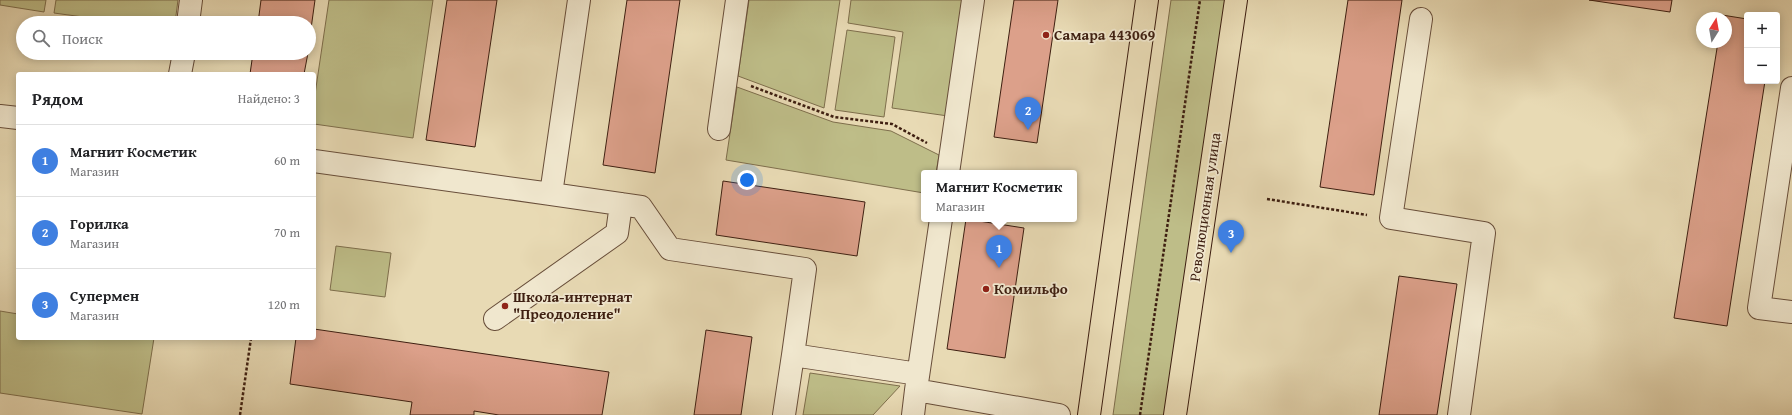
<!DOCTYPE html>
<html lang="ru">
<meta charset="utf-8">
<style>
:root{--surface:#fff;--page:#f2f2f2;--text:#202124;--muted:#757577;--line:#e0e0e0;--accent:#8f2418}
body{margin:0;font-family:"Gentium Book Plus",serif;background:var(--page);color:var(--text)}
.controls{position:absolute;right:12px;top:12px;display:grid;overflow:hidden;border-radius:4px;box-shadow:0 2px 10px #0003}
.controls button{width:36px;height:36px;display:grid;place-items:center;padding:0;border:0;border-bottom:1px solid var(--line);background:var(--surface);color:var(--text);font:20px sans-serif}
.compass{position:absolute;left:1696px;top:12px;width:36px;height:36px;border-radius:50%;background:var(--surface);box-shadow:0 2px 10px #0003;rotate:11deg}
.you{position:absolute;left:747px;top:180px;width:14px;height:14px;margin:-10px;border:3px solid #fff;border-radius:50%;background:#1a73e8;box-shadow:0 0 0 6px #1a73e833}
.badge{display:grid;place-items:center;width:26px;height:26px;border-radius:50%;background:var(--accent);color:#fff;font-size:13px;font-weight:700}
.pin{position:absolute;translate:-50% -33px;filter:drop-shadow(0 1px 2px #0008)}
.pin::after{content:'';position:absolute;top:21px;width:14px;height:12px;background:inherit;clip-path:polygon(0 0,100% 0,50% 100%)}
.popup{position:absolute;left:921px;top:170px;width:156px;height:52px;box-sizing:border-box;display:grid;place-content:center;border-radius:4px;background:var(--surface);filter:drop-shadow(0 1px 3px #0005);font-size:13px;white-space:nowrap;color:var(--muted)}
.popup b{font-size:15px;color:var(--text)}
.popup::after{content:'';position:absolute;left:50%;top:100%;margin-left:-8px;border:8px solid transparent;border-top-color:var(--surface)}
.list{margin:0;padding:0;list-style:none}
h2{display:flex;justify-content:space-between;align-items:center;height:52px;margin:0;padding:0 16px;font-size:17px}
h2 small{font-size:13px;font-weight:400;color:var(--muted)}
.list li{display:grid;grid-template-columns:26px 1fr auto;gap:12px;align-items:center;box-sizing:border-box;height:72px;padding:0 16px;border-top:1px solid var(--line)}
.list b{display:block;font-size:15px;white-space:nowrap}
.list p{margin:0;font-size:13px;white-space:nowrap;color:var(--muted)}
.list em{font-size:13px;font-style:normal;color:var(--muted)}
.icon{flex:none;width:22px;height:22px;fill:none;stroke:currentColor;stroke-width:2;stroke-linecap:round;stroke-linejoin:round}
.map{position:relative;flex:none;width:1792px;height:415px;overflow:hidden}
.search{position:absolute;background:var(--surface);box-shadow:0 2px 10px #0003;left:16px;top:16px;width:300px;height:44px;display:flex;align-items:center;gap:10px;box-sizing:border-box;padding:0 14px;border-radius:22px;color:var(--muted);font-size:15px}
.panel{position:absolute;background:var(--surface);box-shadow:0 2px 10px #0003;left:16px;top:72px;width:300px;height:268px;border-radius:4px}
.map>svg:first-child{display:block}
</style>
<div class="map">
<svg width="1792" height="415" viewBox="0 0 1792 415">
<rect width="100%" height="100%" fill="#e8dab4"/>
<filter id="stains"><feTurbulence type="fractalNoise" baseFrequency=".005" numOctaves="4"/><feColorMatrix values="0 0 0 0 .2 0 0 0 0 .09 0 0 0 0 .02 0 0 0 .5 -.17"/></filter>
<radialGradient id="worn" r=".72"><stop offset=".6" stop-color="#630" stop-opacity="0"/><stop offset="1" stop-color="#630" stop-opacity=".3"/></radialGradient>
<path fill="#bebd88" stroke="#7e6e4c" d="M0,0H46L44,12L0,5Z
M56,0H178L175,23H127L54,13Z
M329,0H433L413,138L314,124V101Z
M749,0H840L824,108L738,76Z
M851,0H965L948,116L892,108L903,32L848,23Z
M1171,0H1231L1168,415H1113Z
M847,30L895,37L884,117L835,110Z
M737,87L833,122L891,131L939,155L936,173H924V193L726,160Z
M336,246L391,253L385,297L330,290Z
M0,311L18,314V338H154L142,414L0,393Z
M810,373L900,386L873,415H803Z"/>
<path fill="#dca08a" stroke="#3e1f11" d="M261,0H315L309,43V23H258Z
M447,0H497L475,147L426,140Z
M627,0H680L655,173L603,165Z
M1014,0H1058L1037,143L994,137Z
M1348,0H1402L1374,195L1320,187Z
M1589,0H1672L1670,12Z
M1722,15L1747,19V81H1765L1727,326L1674,318L1718,42H1726V18H1721Z
M253,53H308L304,74H250Z
M723,181L865,202L857,256L716,235Z
M966,219L1024,228L1005,358L947,349Z
M1399,276L1457,284L1437,415H1379Z
M314,329L609,372L602,415H499L474,411V415H410L412,402L290,384L296,338H314Z
M706,330L752,337L741,415H694Z"/>
<g fill="none" stroke-linecap="round" stroke-linejoin="round">
<defs>
<path id="minor" d="M1421,19L1391,218L1484,233L1459,415
M188,23L191,0
M180,74L184,53
M1792,88L1759,308L1792,312
M0,116L18,118
M719,129L737,0
M314,161L551,194L579,0
M948,173L973,0
M551,194L641,207L670,249L805,269L793,355
M941,219L916,390L1059,415
M495,319L617,233L621,204
M784,415L793,355L918,374
M913,415L916,390"/>
<path id="major" d="M1089,415L1147,0
M1175,415L1236,0"/>
</defs>
<use href="#minor" stroke="#684e3a" stroke-width="24"/>
<use href="#major" stroke="#3e1f11" stroke-width="24"/>
<path stroke="#3e1f11" stroke-width="2.5" stroke-dasharray="3 2" stroke-linecap="butt" d="M751,86L834,117L892,124L927,143
M1267,199L1367,215
M240,415L251,338
M1140,415L1200,0"/>
<use href="#minor" stroke="#f0e7ce" stroke-width="22"/>
<use href="#major" stroke="#e8dab4" stroke-width="22"/>
</g>
<g fill="#8f2418" stroke="#f0e7ce" stroke-width="1.5">
<circle cx="1046" cy="35" r="4"/>
<circle cx="986" cy="289" r="4"/>
<circle cx="505" cy="306" r="4"/>
</g>
<g text-anchor="middle" stroke-width="3.5" stroke-linejoin="round" paint-order="stroke">
<g font-size="15" font-weight="bold" fill="#3e1f11" stroke="#f0e7ce" text-anchor="start">
<text x="1054" y="40">Самара 443069</text>
<text x="994" y="294">Комильфо</text>
<text x="513" y="302">Школа-интернат<tspan x="513" dy="17">"Преодоление"</tspan></text>
</g>
<g font-size="15" fill="#3e1f11" stroke="#f0e7ce">
<text transform="translate(1205 207) rotate(-82)" y="5">Революционная улица</text>
</g>
</g>
<rect width="100%" height="100%" filter="url(#stains)"/>
<rect width="100%" height="100%" fill="url(#worn)"/>
</svg>
<div class="controls">
<button>+</button>
<button>−</button>
</div>
<svg class="compass" viewBox="-18 -18 36 36"><path d="M0-13l5 13h-10z" fill="#e53935"/><path d="M0 13l5-13h-10z" fill="#757577"/></svg>
<div class="you"></div>
<div class="pin badge" style="left:999px;top:268px;background:#3f7fe0">1</div>
<div class="popup"><b>Магнит Косметик</b>Магазин</div>
<div class="pin badge" style="left:1028px;top:130px;background:#3f7fe0">2</div>
<div class="pin badge" style="left:1231px;top:253px;background:#3f7fe0">3</div>
<div class="search"><svg class="icon" aria-label="search" viewBox="0 0 24 24"><circle cx="10" cy="10" r="6"/><path d="M15 15l6 6"/></svg>Поиск</div>
<section class="panel">
<h2>Рядом<small>Найдено: 3</small></h2>
<ul class="list">
<li><span class="badge" style="background:#3f7fe0">1</span><div><b>Магнит Косметик</b><p>Магазин</p></div><em>60 m</em></li>
<li><span class="badge" style="background:#3f7fe0">2</span><div><b>Горилка</b><p>Магазин</p></div><em>70 m</em></li>
<li><span class="badge" style="background:#3f7fe0">3</span><div><b>Супермен</b><p>Магазин</p></div><em>120 m</em></li>
</ul>
</section>
</div>
